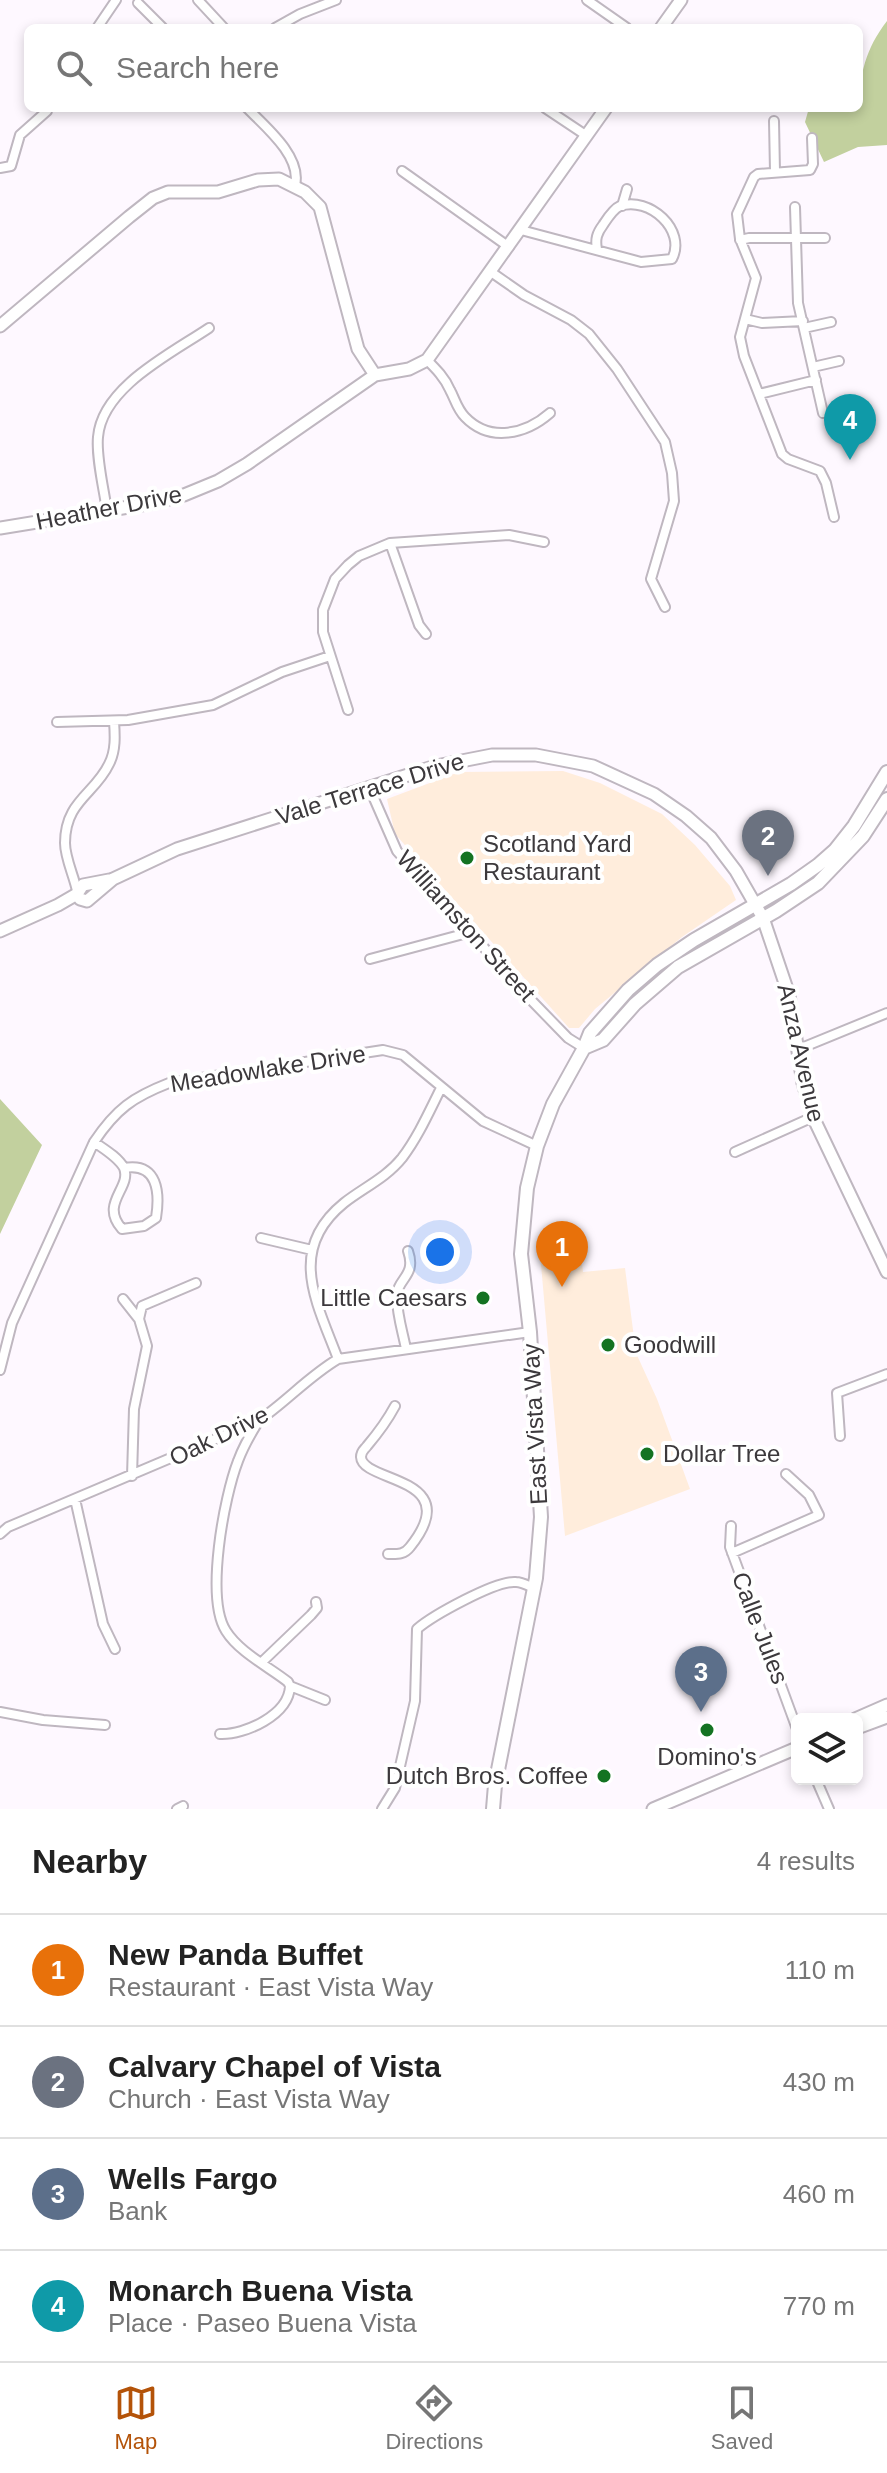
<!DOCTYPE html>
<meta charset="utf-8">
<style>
:root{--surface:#fff;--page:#f6f6f6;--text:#222;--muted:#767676;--line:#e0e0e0;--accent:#b45309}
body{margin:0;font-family:Arial,sans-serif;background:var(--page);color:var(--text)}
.controls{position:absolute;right:24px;bottom:24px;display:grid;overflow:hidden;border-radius:12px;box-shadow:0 4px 12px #0003}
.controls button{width:72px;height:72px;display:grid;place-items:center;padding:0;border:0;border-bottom:2px solid var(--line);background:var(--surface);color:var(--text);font:40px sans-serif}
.you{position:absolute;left:440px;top:1252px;width:28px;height:28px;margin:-20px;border:6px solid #fff;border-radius:50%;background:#1a73e8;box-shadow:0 0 0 12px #1a73e833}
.badge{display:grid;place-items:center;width:52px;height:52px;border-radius:50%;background:var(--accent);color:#fff;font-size:26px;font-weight:700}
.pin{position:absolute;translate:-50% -66px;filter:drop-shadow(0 2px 4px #0008)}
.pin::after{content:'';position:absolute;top:42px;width:28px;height:24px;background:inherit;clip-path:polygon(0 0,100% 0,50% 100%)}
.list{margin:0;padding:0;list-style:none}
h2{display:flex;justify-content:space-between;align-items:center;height:104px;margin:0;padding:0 32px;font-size:34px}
h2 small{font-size:26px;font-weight:400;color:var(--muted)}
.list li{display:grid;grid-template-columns:52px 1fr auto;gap:24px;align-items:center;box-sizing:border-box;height:112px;padding:0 32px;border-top:2px solid var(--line)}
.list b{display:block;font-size:30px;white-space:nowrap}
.list p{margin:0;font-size:26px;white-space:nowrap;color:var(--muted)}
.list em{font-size:26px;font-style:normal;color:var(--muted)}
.icon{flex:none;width:44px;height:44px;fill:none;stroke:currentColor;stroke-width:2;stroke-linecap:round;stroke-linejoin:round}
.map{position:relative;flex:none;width:887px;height:1809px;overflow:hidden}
.search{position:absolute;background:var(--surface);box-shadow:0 4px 12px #0003;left:24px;right:24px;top:24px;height:88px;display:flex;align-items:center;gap:20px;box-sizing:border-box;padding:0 28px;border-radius:12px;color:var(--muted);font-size:30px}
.sheet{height:552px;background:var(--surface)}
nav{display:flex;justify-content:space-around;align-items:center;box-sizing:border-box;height:112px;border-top:2px solid var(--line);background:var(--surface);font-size:22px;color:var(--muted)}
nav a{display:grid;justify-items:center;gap:4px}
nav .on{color:var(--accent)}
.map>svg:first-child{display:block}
</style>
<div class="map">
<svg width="887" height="1809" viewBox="0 0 887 1809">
<rect width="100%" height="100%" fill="#fef8ff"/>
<path fill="#ffeddc" d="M563,771L600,783L662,814L695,845L730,886L736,900L682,937L595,1009L579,1028H569L395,834L387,799L459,772Z
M579,1239L583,1272L625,1268L636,1353L657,1399L690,1489L565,1536L539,1242Z"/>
<path fill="#c2d09e" d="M887,21V145L858,147L824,162L805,122L809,108H859C859,75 866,48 887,21Z
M0,1099L42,1145L0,1234Z"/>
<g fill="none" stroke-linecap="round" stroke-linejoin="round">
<defs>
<path id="street" d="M198,0L224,28
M587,0L627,28
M138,3L163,28
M97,28L116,0
M275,28L300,14L336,0
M247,108C266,127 302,157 295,185
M545,108L587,136
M774,121L775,172
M812,138L813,164L810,170L758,174L754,177L737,214L740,239L756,278L740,337L744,356L782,454L788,459L820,471L826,483L834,517
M0,168L11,166L20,135L47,111
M402,171L509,247
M622,206L627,189
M795,207L798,303L823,413
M521,230L641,262L672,259C687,230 649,196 620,206C613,209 607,219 603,225C597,233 595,239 597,249
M740,240L749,238H825
M491,272L524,295L571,320L589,334L617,369L665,442L672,473L674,501L651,579L665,607
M745,319L762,323L803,321
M804,328L831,322
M427,360C436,369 445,378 450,390C455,399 457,409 465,417C490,443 526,434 550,413
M813,367L839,361
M759,394L816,380
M107,511C104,489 96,458 98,437C102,387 172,353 209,328
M390,543L419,625L426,634
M348,710L323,632V610L335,579L348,565L359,556L390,543L509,535L544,542
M57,722L128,720L213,705L282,672L330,656
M369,787L397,851L532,1001L568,1038L584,1048
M77,891C74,876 65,858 65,843C65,801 95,794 109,764C116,751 115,735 114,721
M370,959L471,932
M799,1049L887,1013
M94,1142C104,1149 118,1157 124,1168C132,1188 99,1203 122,1229L144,1226L156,1218C160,1193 158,1162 124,1168
M735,1152L813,1117
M261,1238L312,1250
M123,1299L138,1318
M406,1349C403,1333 397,1315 397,1298C396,1278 417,1277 408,1251
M338,1359C317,1303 286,1250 344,1203C363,1188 386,1178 402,1158C418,1137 429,1112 441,1088
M0,1370L12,1323L94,1142C116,1109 133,1097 169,1083L383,1050L403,1055L483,1121L537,1146
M258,1422C250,1435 243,1447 238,1461C224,1497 205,1598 226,1631C239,1652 269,1667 288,1682L290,1686L325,1700
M840,1436L837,1393L887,1374
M132,1476L134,1409L147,1346L139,1319L142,1306L196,1283
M75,1499L103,1624L115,1649
M731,1526L730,1547L797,1729
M0,1534L8,1527L258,1421C286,1402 309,1376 338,1359L530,1332
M732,1553L819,1515L809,1495L786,1474
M388,1554C397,1554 404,1555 410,1547C467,1476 362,1483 361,1457C361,1451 364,1450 367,1446C378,1433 387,1421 395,1406
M262,1662L311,1615L317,1608L316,1602
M0,1712L43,1720L105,1725
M220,1734C245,1735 289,1715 290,1686
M816,1779L829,1809
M177,1809L183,1806
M382,1809L395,1788L415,1701L417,1629C432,1616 496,1580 516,1582C522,1582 529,1586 534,1588"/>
<path id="secondary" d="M661,28L681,0
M0,326L129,217L153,198L168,192H218L258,180L279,179L305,192L320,207L358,349L375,375
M0,528L153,503L184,495L218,481L247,464L375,375L409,369L427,360L606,108
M77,894L80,899L87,901L113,879L177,849L436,766L492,755H536L593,766L654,794L686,816L711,838L736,871L763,918L789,995L803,1083L813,1117L887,1272
M0,931L58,905L77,894L83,885L109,880
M855,1719L887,1705
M857,1728L887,1717
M653,1809L797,1748"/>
<path id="primary" d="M584,1048L603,1040L635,1004L678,967L776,911L818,883L863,836L887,799
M493,1809L495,1785L536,1578L541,1517L530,1332L521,1254L527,1188L537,1146L553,1104L584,1048L590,1033L628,990L657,965L694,940L791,884L818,865L835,850L854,826L887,772"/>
</defs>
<use href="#street" stroke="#bfb7c0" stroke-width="12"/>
<use href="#secondary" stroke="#bfb7c0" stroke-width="15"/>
<use href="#primary" stroke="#bfb7c0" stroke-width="16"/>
<use href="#street" stroke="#fff" stroke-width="8"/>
<use href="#secondary" stroke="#fff" stroke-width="11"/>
<use href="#primary" stroke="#fff" stroke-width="12"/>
</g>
<g fill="#147322" stroke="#fff" stroke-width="3">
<circle cx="467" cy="858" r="8"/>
<circle cx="483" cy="1298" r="8"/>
<circle cx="608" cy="1345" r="8"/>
<circle cx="647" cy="1454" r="8"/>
<circle cx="707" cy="1730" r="8"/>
<circle cx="604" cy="1776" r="8"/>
</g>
<g text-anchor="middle" stroke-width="8" stroke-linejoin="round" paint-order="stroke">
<g font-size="24" fill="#3c393c" stroke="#fff">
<text transform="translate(109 508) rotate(-11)" y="8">Heather Drive</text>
<text transform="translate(370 789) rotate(-17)" y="8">Vale Terrace Drive</text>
<text transform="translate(466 926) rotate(48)" y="8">Williamston Street</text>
<text transform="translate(801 1053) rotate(77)" y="8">Anza Avenue</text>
<text transform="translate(268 1069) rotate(-9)" y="8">Meadowlake Drive</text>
<text transform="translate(535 1424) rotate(-93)" y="8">East Vista Way</text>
<text transform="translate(219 1436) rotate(-26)" y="8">Oak Drive</text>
<text transform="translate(760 1628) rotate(69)" y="8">Calle Jules</text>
</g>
<g font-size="24" fill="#3c393c" stroke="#fff" text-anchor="start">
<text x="483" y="852">Scotland Yard<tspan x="483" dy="28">Restaurant</tspan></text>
<text x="467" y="1306" text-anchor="end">Little Caesars</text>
<text x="624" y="1353">Goodwill</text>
<text x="663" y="1462">Dollar Tree</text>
<text x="707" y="1765" text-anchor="middle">Domino's</text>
<text x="588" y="1784" text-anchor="end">Dutch Bros. Coffee</text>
</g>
</g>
</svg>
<div class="controls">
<button><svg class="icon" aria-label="layers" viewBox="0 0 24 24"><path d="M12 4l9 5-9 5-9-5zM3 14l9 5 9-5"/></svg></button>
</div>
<div class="you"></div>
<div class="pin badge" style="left:562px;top:1287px;background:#e8710a">1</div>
<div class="pin badge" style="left:768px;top:876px;background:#6b7280">2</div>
<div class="pin badge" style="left:701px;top:1712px;background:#5c6f8a">3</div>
<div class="pin badge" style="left:850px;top:460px;background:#0f9aa8">4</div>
<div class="search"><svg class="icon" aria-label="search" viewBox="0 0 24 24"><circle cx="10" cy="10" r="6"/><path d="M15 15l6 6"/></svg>Search here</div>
</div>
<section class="sheet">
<h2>Nearby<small>4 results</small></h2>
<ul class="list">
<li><span class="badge" style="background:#e8710a">1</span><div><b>New Panda Buffet</b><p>Restaurant · East Vista Way</p></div><em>110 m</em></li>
<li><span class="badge" style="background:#6b7280">2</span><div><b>Calvary Chapel of Vista</b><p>Church · East Vista Way</p></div><em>430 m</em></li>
<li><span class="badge" style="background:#5c6f8a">3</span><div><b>Wells Fargo</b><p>Bank</p></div><em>460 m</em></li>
<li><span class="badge" style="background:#0f9aa8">4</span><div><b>Monarch Buena Vista</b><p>Place · Paseo Buena Vista</p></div><em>770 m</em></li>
</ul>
</section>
<nav>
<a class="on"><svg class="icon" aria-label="map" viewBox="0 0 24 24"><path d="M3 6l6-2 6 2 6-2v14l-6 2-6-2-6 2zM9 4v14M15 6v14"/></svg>Map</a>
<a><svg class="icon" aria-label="directions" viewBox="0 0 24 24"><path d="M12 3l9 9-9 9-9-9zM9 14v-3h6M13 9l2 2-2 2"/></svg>Directions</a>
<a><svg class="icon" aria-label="saved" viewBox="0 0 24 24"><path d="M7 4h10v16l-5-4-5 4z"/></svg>Saved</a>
</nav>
